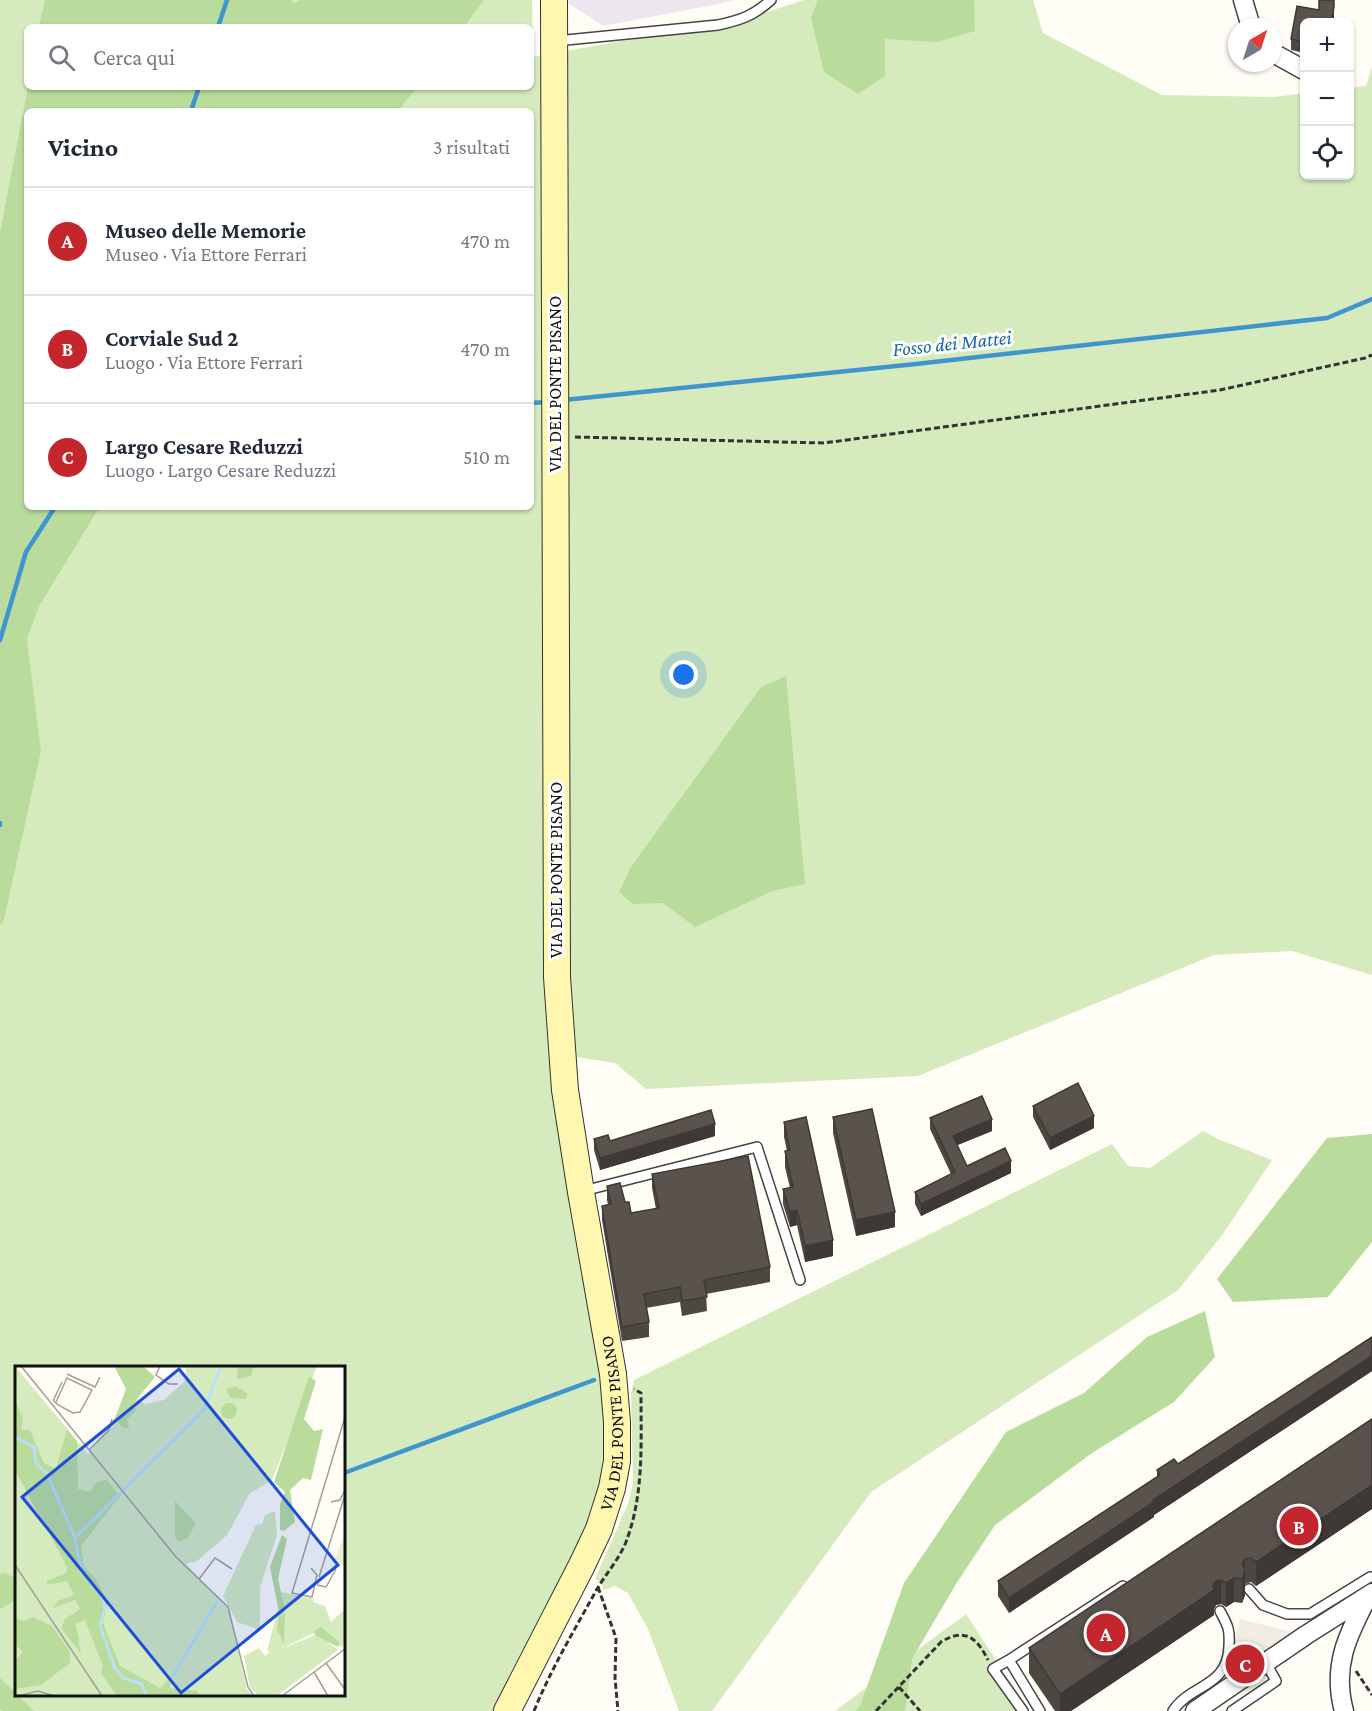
<!DOCTYPE html>
<html lang="it">
<meta charset="utf-8">
<style>
:root{--surface:#fff;--page:#f6f6f7;--text:#1f2937;--muted:#747a83;--line:#e0e1e3;--accent:#c4262e}
body{margin:0;font-family:"Crimson Pro",serif;background:var(--page);color:var(--text)}
.controls{position:absolute;right:18px;top:18px;display:grid;overflow:hidden;border-radius:9px;box-shadow:0 2px 4px #0004}
.controls button{width:54px;height:54px;display:grid;place-items:center;padding:0;border:0;border-bottom:2px solid var(--line);background:var(--surface);color:var(--text);font:30px sans-serif}
.compass{position:absolute;left:1228px;top:18px;width:54px;height:54px;border-radius:50%;background:var(--surface);box-shadow:0 2px 4px #0004;rotate:39deg}
.you{position:absolute;left:684px;top:675px;width:21px;height:21px;margin:-15px;border:4px solid #fff;border-radius:50%;background:#1a73e8;box-shadow:0 0 0 9px #1a73e833}
.badge{display:grid;place-items:center;width:39px;height:39px;border-radius:50%;background:var(--accent);color:#fff;font-size:20px;font-weight:700}
.pin{position:absolute;translate:-50% -50%;border:3px solid #fff;box-shadow:0 2px 6px #0006}
.list{margin:0;padding:0;list-style:none}
h2{display:flex;justify-content:space-between;align-items:center;height:78px;margin:0;padding:0 24px;font-size:26px}
h2 small{font-size:20px;font-weight:400;color:var(--muted)}
.list li{display:grid;grid-template-columns:39px 1fr auto;gap:18px;align-items:center;box-sizing:border-box;height:108px;padding:0 24px;border-top:2px solid var(--line)}
.list b{display:block;font-size:22px;white-space:nowrap}
.list p{margin:0;font-size:20px;white-space:nowrap;color:var(--muted)}
.list em{font-size:20px;font-style:normal;color:var(--muted)}
.icon{flex:none;width:33px;height:33px;fill:none;stroke:currentColor;stroke-width:2;stroke-linecap:round;stroke-linejoin:round}
.map{position:relative;flex:none;width:1372px;height:1711px;overflow:hidden}
.search{position:absolute;background:var(--surface);box-shadow:0 2px 4px #0004;left:24px;top:24px;width:510px;height:66px;display:flex;align-items:center;gap:15px;box-sizing:border-box;padding:0 21px;border-radius:9px;color:var(--muted);font-size:22px}
.panel{position:absolute;background:var(--surface);box-shadow:0 2px 4px #0004;left:24px;top:108px;width:510px;height:402px;border-radius:9px}
.map>svg:first-child{display:block}
</style>
<div class="map">
<svg width="1372" height="1711" viewBox="0 0 1372 1711">
<rect width="100%" height="100%" fill="#fffdf5"/>
<path fill="#eee6ef" d="M568,0H733L718,4L603,26L568,3Z"/>
<path fill="#d5ebbd" fill-rule="evenodd" d="M0,0H532L533,57L748,18L804,0H1033L1043,33L1162,95L1275,97L1304,93V176H1350V88L1366,86L1372,67V975L1292,951L1214,955L918,1076L646,1089L615,1063L576,1057L552,1028L609,1405L608,1479L573,1571L500,1711H0ZM27,27H531V87H27ZM27,111H531V507H27ZM16,1368H344V1694H16Z
M1203,1131L1218,1139L1272,1160L1223,1234L1178,1290L871,1492L712,1711H679L648,1629L628,1593L615,1586L604,1590L601,1583L595,1579L628,1504L633,1483L631,1393L634,1380L1112,1144L1128,1166L1150,1168Z
M966,1614L1029,1711H835Z"/>
<path fill="#b9dc9c" d="M45,0H290L295,3L300,0H484L464,27H39Z
M818,0H974L975,31L937,42L885,39V76L858,94L824,72L811,18Z
M28,87H417L398,111H27V507H102L99,508L39,606L27,639L41,751L4,920L0,925V233Z
M786,676L805,884L772,891L695,927L663,903L633,904L619,892L631,867L761,687Z
M1372,1134V1242L1328,1297L1233,1302L1217,1279L1327,1138Z
M1205,1311L1215,1357L1174,1402L1092,1453L995,1525L956,1584L912,1659L905,1711H855L860,1706L904,1583L1006,1432L1084,1393L1147,1337Z
M4,1573L16,1578V1600L0,1609V1574Z
M0,1678L34,1711H2L0,1709Z"/>
<path fill="#f1ede2" d="M1240,1619L1306,1635L1220,1694Z"/>
<g fill="none" stroke-linecap="round" stroke-linejoin="round">
<path stroke="#3f96cf" stroke-width="4.5" d="M218,27L227,0
M191,111L199,87
M564,400L916,364L1327,318L1372,299
M531,403L547,402
M0,640L26,552L55,507
M0,823V825
M344,1473L594,1380"/>
<defs>
<path id="lane" d="M556,41L718,25C741,20 753,16 771,0
M583,1191L757,1147L800,1280
M1249,1589L1263,1605L1287,1614H1310L1370,1577H1372
M1009,1660L993,1669L1023,1711
M1040,1711L1009,1660L1123,1586
M1173,1711C1190,1684 1228,1688 1229,1646C1230,1629 1228,1626 1220,1611
M1232,1711L1276,1681L1266,1663"/>
<path id="street" d="M1243,0L1251,27
M1273,53L1304,70
M1195,1711L1306,1635L1372,1593
M1344,1711C1332,1667 1347,1636 1367,1598"/>
<g id="secondary">
<path id="s1" d="M507,1711L582,1565L599,1529L612,1488L617,1461V1422L613,1374L581,1192L565,1090L557,977L554,0"/>
</g>
</defs>
<use href="#lane" stroke="#444" stroke-width="12"/>
<use href="#street" stroke="#444" stroke-width="21"/>
<use href="#secondary" stroke="#333" stroke-width="28"/>
<path stroke="#333" stroke-width="3" stroke-dasharray="6 3" stroke-linecap="butt" d="M575,437L824,443L1220,390L1365,358L1372,355
M598,1587L616,1638L615,1678L618,1711
M1356,1671L1372,1695
M899,1687L920,1711
M534,1711C551,1669 575,1629 597,1589C606,1574 619,1559 626,1542C644,1495 641,1444 641,1393L634,1389
M876,1711L941,1642C965,1627 977,1638 988,1660"/>
<use href="#lane" stroke="#fff" stroke-width="9"/>
<use href="#street" stroke="#fff" stroke-width="18"/>
<use href="#secondary" stroke="#fff6b0" stroke-width="26"/>
</g>
<path fill="#4d4742" d="M1319,0H1334L1333,22H1305V53L1291,50V39L1297,6L1319,10Z
M1033,1106L1094,1128L1050,1150L1033,1117Z
M833,1117L895,1227L856,1236L833,1133Z
M930,1118L992,1131L957,1145L967,1166L1011,1173L921,1216L915,1204V1192L951,1174L930,1129Z
M784,1122L833,1256L805,1262L797,1225L790,1227L783,1204V1189L790,1188L785,1167V1151H787L784,1137Z
M715,1136L600,1170L594,1150V1139L610,1141Z
M652,1174L770,1267V1282L706,1294L707,1311L682,1316L680,1302L646,1308L649,1322V1337L622,1341L602,1220V1206L608,1205L607,1200V1186L631,1213L656,1209L652,1188Z
M1372,1337V1371L1154,1515V1517L1009,1613L998,1596V1581L1157,1477V1470L1178,1464Z
M1372,1419V1509L1256,1586L1251,1582L1245,1584V1595L1242,1603L1234,1602L1226,1607L1221,1604L1216,1605L1214,1609V1615L1071,1711H1055L1029,1673V1648Z"/>
<path fill="#3f3936" d="M1334,0V18L1333,22H1331Z
M1094,1116V1128L1050,1150V1138Z
M992,1119V1131L953,1147V1136Z
M715,1124V1136L600,1170V1158Z
M1011,1161V1173L921,1216V1204Z
M797,1210V1225L790,1227V1212Z
M895,1212V1227L856,1236V1220Z
M833,1240V1256L805,1262V1246Z
M1372,1356V1371L1154,1515V1517L1009,1613V1598L1153,1500Z
M1372,1485V1509L1256,1586V1562Z
M1245,1559V1595L1242,1603V1563Z
M1234,1578V1602L1226,1607V1583Z
M1221,1580V1604L1216,1605L1214,1609V1615L1071,1711H1060V1694L1213,1586L1216,1581Z"/>
<path fill="#5a524d" stroke="#3f3936" stroke-width="1.5" d="M1319,0H1334V7L1331,22H1305V42L1291,39L1297,6L1319,10Z
M1078,1083L1094,1116L1050,1138L1033,1106Z
M982,1096L992,1119L953,1136L967,1166L1005,1148L1011,1161L921,1204L915,1192L955,1172L930,1118Z
M872,1109L895,1212L856,1220L833,1117Z
M711,1110L715,1124L600,1158L594,1139L608,1135L610,1141Z
M806,1117L833,1240L805,1246L797,1210L790,1212L783,1189L793,1187L785,1151L790,1150L784,1122Z
M748,1156L770,1267L704,1280L707,1297L682,1301L680,1287L644,1294L649,1322L622,1327L602,1206L611,1204L607,1186L620,1183L625,1202H629L631,1213L659,1208L652,1174Z
M1372,1337V1356L1153,1500L1154,1502L1009,1598L998,1581L1160,1475L1157,1470L1174,1459L1178,1464Z
M1372,1419V1485L1256,1562L1251,1558L1245,1559L1242,1563L1245,1571L1242,1579L1234,1578L1226,1583L1221,1580L1216,1581L1213,1586L1214,1590L1060,1694L1029,1648Z"/>
<g text-anchor="middle" stroke-width="6" stroke-linejoin="round" paint-order="stroke">
<g font-size="18" fill="#111" stroke="#fff">
<text transform="translate(555 384) rotate(-90)" y="6">VIA DEL PONTE PISANO</text>
<text transform="translate(556 870) rotate(-90)" y="6">VIA DEL PONTE PISANO</text>
<text dy="6" stroke="none"><textPath href="#s1" startOffset="312">VIA DEL PONTE PISANO</textPath></text>
</g>
<g font-size="20" font-style="italic" fill="#1768a6" stroke="#fff">
<text transform="translate(952 343) rotate(-6)" y="7">Fosso dei Mattei</text>
</g>
</g>
<g transform="translate(15 1366)">
<rect width="330" height="330" fill="#fffdf5"/>
<path d="M0,0L73,88L111,35L123,33L130,38L149,34L171,14V0H302L257,114L235,127L212,169L182,195L171,198L214,244L232,323L237,330H0ZM260,145L262,169L245,221V264L222,256L208,230L241,159L247,158L250,149ZM267,226L299,233L298,236L310,240L316,256L330,243V278L326,281L305,264L263,284L303,268L323,284L264,328L243,330L235,321L229,290L244,282L250,290L255,286L252,285Z" fill="#d5ebbd"/>
<path d="M99,0H128L140,11L117,39L122,44L112,53L114,62H108L100,52L111,23ZM223,0H239L236,10L222,13ZM294,10L301,15L289,53L299,65L308,63L296,114L288,112L275,124L280,156L269,165L265,164V138L270,126L259,116ZM221,20L233,28L231,33L215,32L211,23ZM0,34L8,52L6,64H15L29,97L41,103L52,63L62,76L63,123L75,126L82,116L92,114L105,130L66,180L69,201L81,213L93,236L88,257L105,300L145,322L157,310L155,322L183,325V328L102,330L86,307L88,300L70,254L61,258L66,288L46,262L50,253L65,243L60,234L38,242L43,235L59,229L52,215L32,219V215L51,207L52,201L0,104ZM206 45a8 8 0 1 1 16 0a8 8 0 1 1-16 0ZM160,135L181,157L173,172L163,176L160,171ZM267,169L272,173L263,213L270,244L269,278L262,264L264,246L255,201ZM18,251L37,260L55,286V297L26,319L0,323V295L8,286L0,279V252L9,255ZM306,261L325,277L323,281L300,269L299,265Z" fill="#b9dc9c"/>
<path d="M330,169V199L318,196Z" fill="#e6f2cf"/>
<path fill="none" stroke="#b9e0f7" stroke-width="3" d="M0,71L19,81L21,97L32,108L58,167L67,205L87,230L90,242L85,260L100,302L108,312L127,318L131,330M61,171L189,44L206,0M158,310L203,234"/>
<path fill="none" stroke="#a09f9a" stroke-width="1.5" d="M6,0L161,191L213,241L233,321L239,330M145,0L141,9L154,18H163M52,8L80,21L85,11M38,34L43,39L58,47L65,46L77,24L52,12L41,36M38,35L47,16M74,84L94,64L97,53M316,136L325,134L330,124M0,199L87,330M296,202L302,209L297,231L277,227L330,51M304,211L330,129M184,213L200,192L217,203M302,219L311,221L321,203M311,297L329,322M299,306L313,330M3,330L23,325L39,330M143,330H175M267,330L330,283"/>
<path fill="#1d4ed8" fill-opacity="0.15" stroke="#1d4ed8" stroke-width="3" d="M164,3L323,199L166,327L7,131Z"/>
<rect width="330" height="330" fill="none" stroke="#111" stroke-width="3"/>
</g>
</svg>
<div class="controls">
<button>+</button>
<button>−</button>
<button><svg class="icon" aria-label="locate" viewBox="0 0 24 24"><circle cx="12" cy="12" r="6"/><path d="M12 2v4M12 18v4M2 12h4M18 12h4"/></svg></button>
</div>
<svg class="compass" viewBox="-18 -18 36 36"><path d="M0-13l5 13h-10z" fill="#e53935"/><path d="M0 13l5-13h-10z" fill="#747a83"/></svg>
<div class="you"></div>
<div class="pin badge" style="left:1106px;top:1633px">A</div>
<div class="pin badge" style="left:1299px;top:1526px">B</div>
<div class="pin badge" style="left:1245px;top:1664px">C</div>
<div class="search"><svg class="icon" aria-label="search" viewBox="0 0 24 24"><circle cx="10" cy="10" r="6"/><path d="M15 15l6 6"/></svg>Cerca qui</div>
<section class="panel">
<h2>Vicino<small>3 risultati</small></h2>
<ul class="list">
<li><span class="badge">A</span><div><b>Museo delle Memorie</b><p>Museo · Via Ettore Ferrari</p></div><em>470 m</em></li>
<li><span class="badge">B</span><div><b>Corviale Sud 2</b><p>Luogo · Via Ettore Ferrari</p></div><em>470 m</em></li>
<li><span class="badge">C</span><div><b>Largo Cesare Reduzzi</b><p>Luogo · Largo Cesare Reduzzi</p></div><em>510 m</em></li>
</ul>
</section>
</div>
